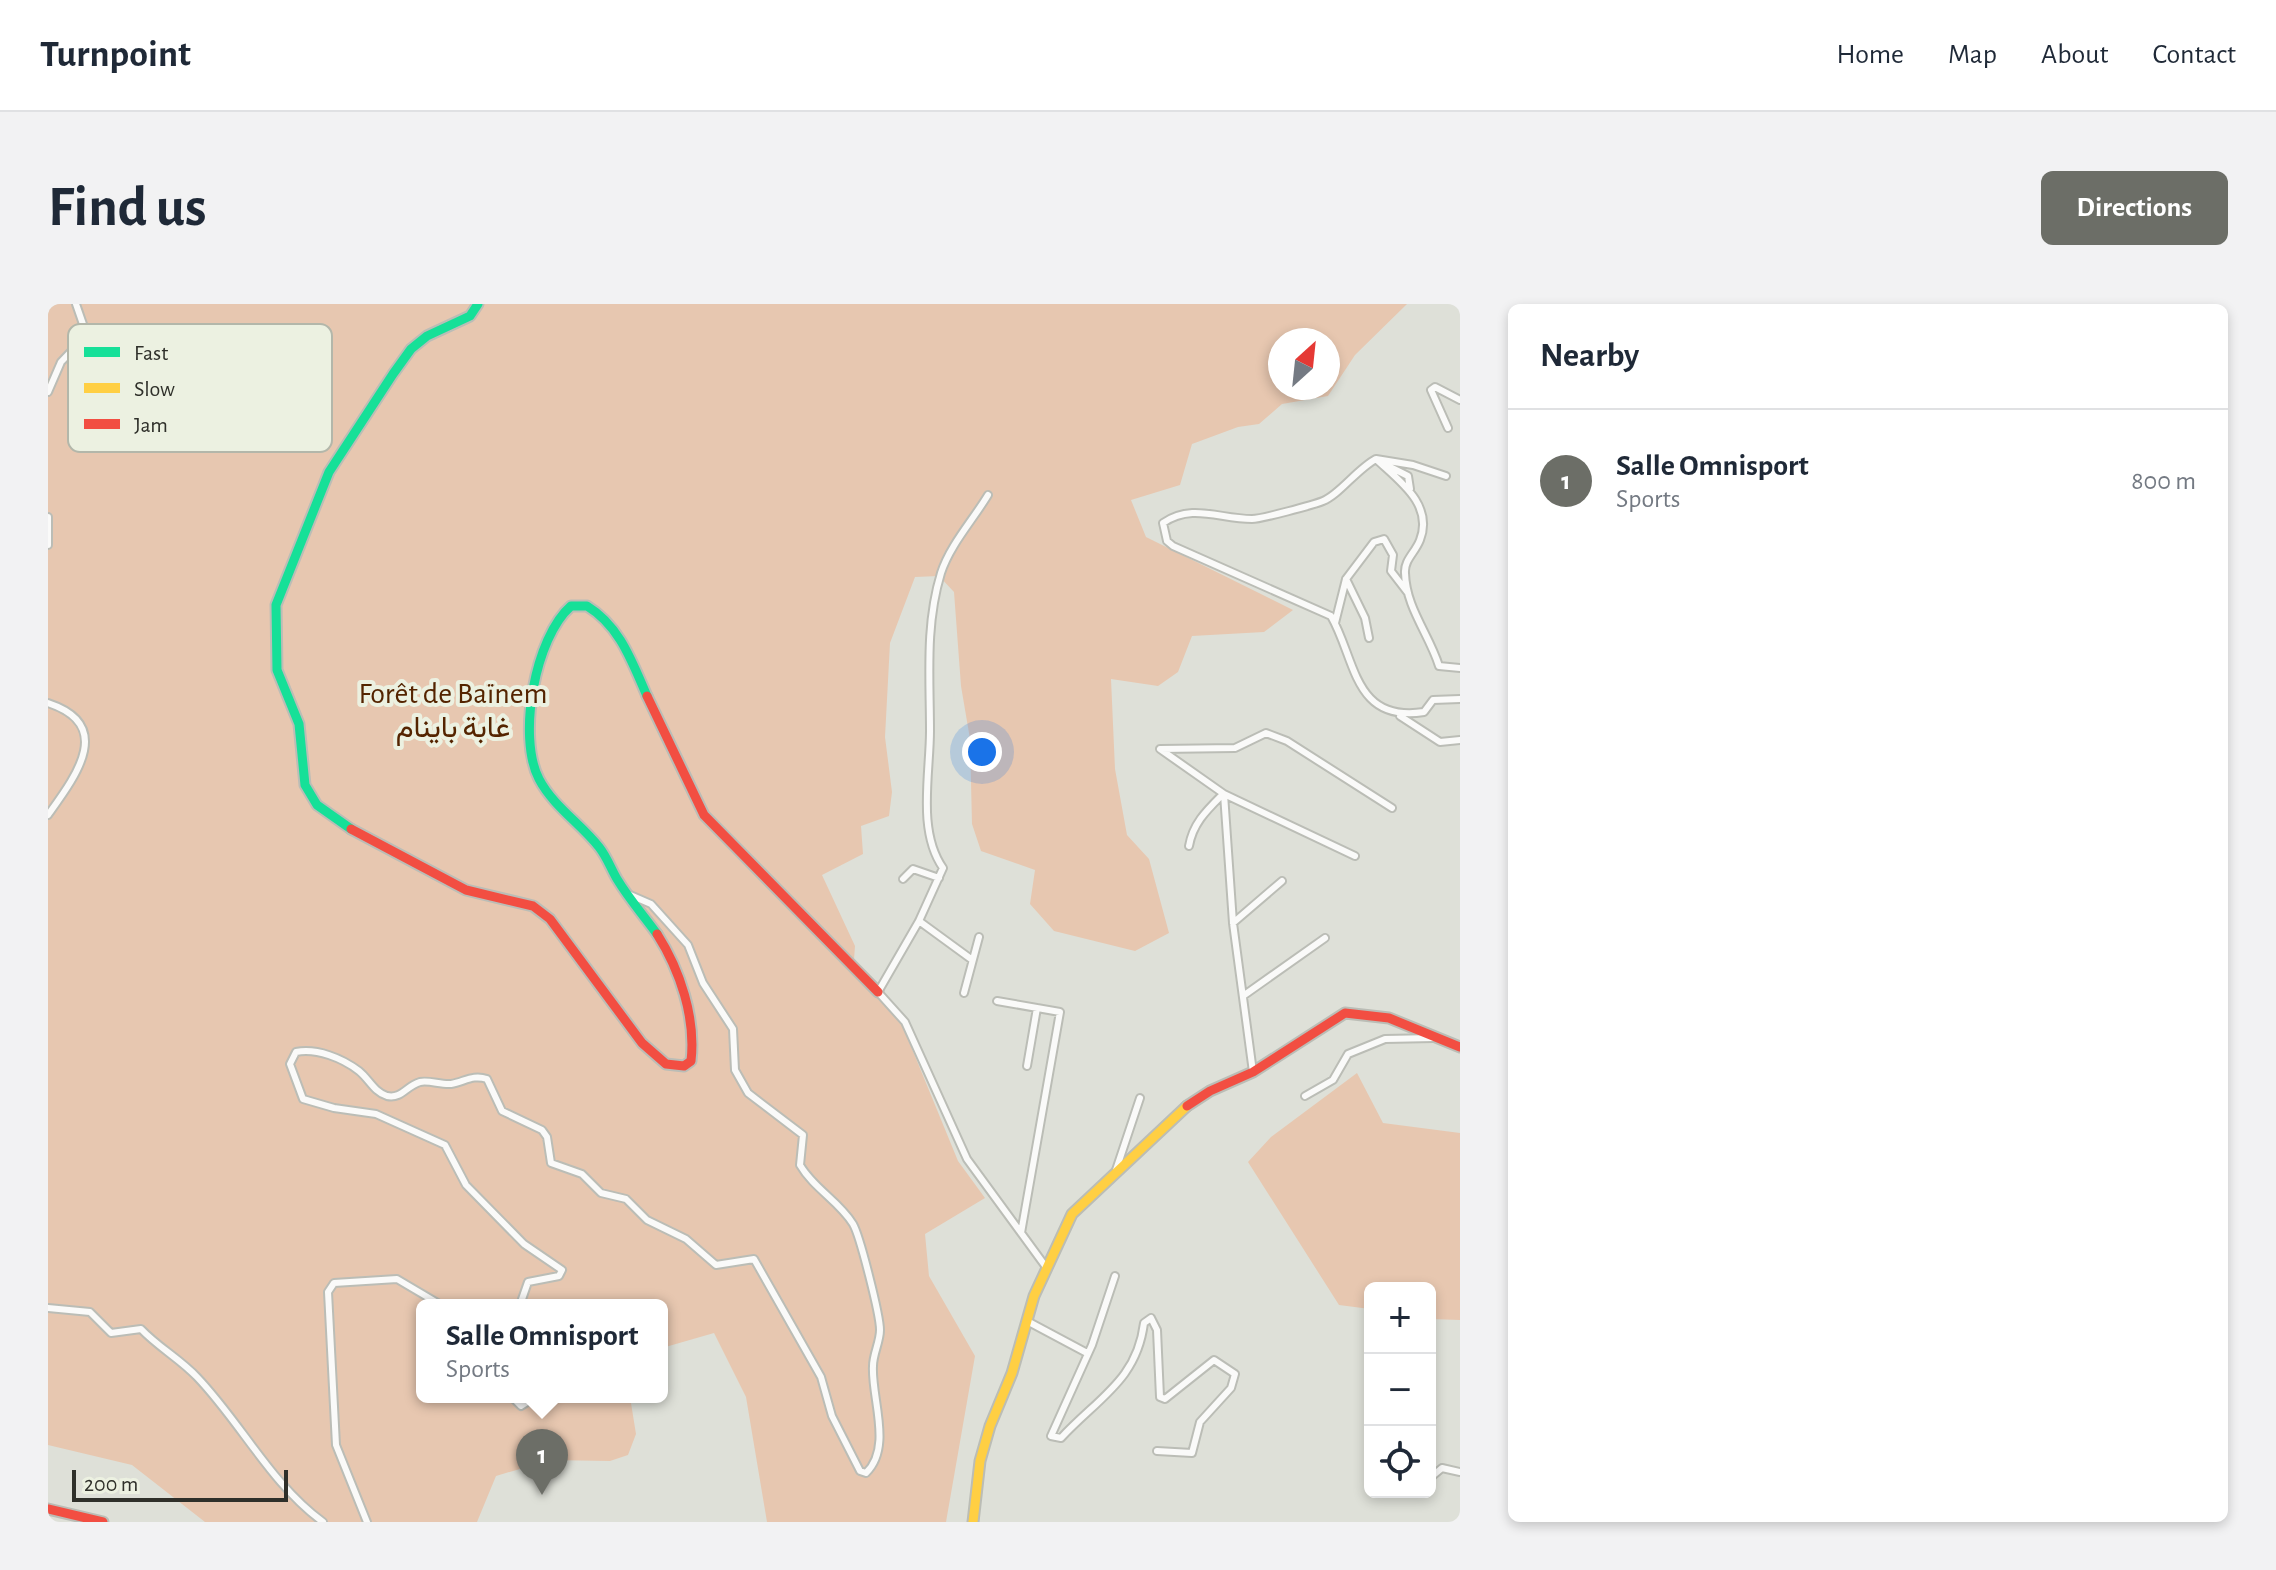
<!DOCTYPE html>
<meta charset="utf-8">
<style>
:root{--surface:#fff;--page:#f2f2f3;--text:#1f2937;--muted:#747a83;--line:#e0e1e3;--accent:#6c6e67}
body{margin:0;font-family:"Alegreya Sans",Vazirmatn,sans-serif;background:var(--page);color:var(--text)}
.controls{position:absolute;right:24px;bottom:24px;display:grid;overflow:hidden;border-radius:12px;box-shadow:0 4px 12px #0003}
.controls button{width:72px;height:72px;display:grid;place-items:center;padding:0;border:0;border-bottom:2px solid var(--line);background:var(--surface);color:var(--text);font:40px sans-serif}
.compass{position:absolute;left:1220px;top:24px;width:72px;height:72px;border-radius:50%;background:var(--surface);box-shadow:0 4px 12px #0003;rotate:27deg}
.scale{position:absolute;left:24px;bottom:20px;width:216px;box-sizing:border-box;padding-left:8px;border:4px solid #2f302a;border-top:0;font-size:22px;line-height:28px;white-space:nowrap;color:#2f302a;-webkit-text-stroke:6px #ecf1e1;paint-order:stroke}
.you{position:absolute;left:934px;top:448px;width:28px;height:28px;margin:-20px;border:6px solid #fff;border-radius:50%;background:#1a73e8;box-shadow:0 0 0 12px #1a73e833}
.badge{display:grid;place-items:center;width:52px;height:52px;border-radius:50%;background:var(--accent);color:#fff;font-size:26px;font-weight:700}
.pin{position:absolute;translate:-50% -66px;filter:drop-shadow(0 2px 4px #0008)}
.pin::after{content:'';position:absolute;top:42px;width:28px;height:24px;background:inherit;clip-path:polygon(0 0,100% 0,50% 100%)}
.popup{position:absolute;left:368px;top:995px;width:252px;height:104px;box-sizing:border-box;display:grid;place-content:center;border-radius:12px;background:var(--surface);filter:drop-shadow(0 2px 6px #0005);font-size:26px;white-space:nowrap;color:var(--muted)}
.popup b{font-size:30px;color:var(--text)}
.popup::after{content:'';position:absolute;left:50%;top:100%;margin-left:-16px;border:16px solid transparent;border-top-color:var(--surface)}
.list{margin:0;padding:0;list-style:none}
h2{display:flex;justify-content:space-between;align-items:center;height:104px;margin:0;padding:0 32px;font-size:34px}
h2 small{font-size:26px;font-weight:400;color:var(--muted)}
.list li{display:grid;grid-template-columns:52px 1fr auto;gap:24px;align-items:center;box-sizing:border-box;height:144px;padding:0 32px;border-top:2px solid var(--line)}
.list b{display:block;font-size:30px;white-space:nowrap}
.list p{margin:0;font-size:26px;white-space:nowrap;color:var(--muted)}
.list em{font-size:26px;font-style:normal;color:var(--muted)}
.icon{flex:none;width:44px;height:44px;fill:none;stroke:currentColor;stroke-width:2;stroke-linecap:round;stroke-linejoin:round}
.map{position:relative;flex:none;width:1412px;height:1218px;overflow:hidden;border-radius:12px}
header{display:flex;align-items:center;gap:48px;box-sizing:border-box;height:112px;padding:0 40px;background:var(--surface);border-bottom:2px solid var(--line)}
header strong{font-size:38px}
nav{display:flex;gap:44px;margin-inline-start:auto;font-size:28px}
.intro{display:flex;align-items:center;justify-content:space-between;box-sizing:border-box;height:192px;padding:0 48px}
h1{margin:0;font-size:56px}
.button{padding:20px 36px;border-radius:12px;background:var(--accent);color:#fff;font-size:28px;font-weight:700}
main{display:flex;gap:48px;padding:0 48px}
aside{flex:1;background:var(--surface);border-radius:12px;box-shadow:0 4px 12px #0003}
.map>svg:first-child{display:block}
</style>
<header>
<strong>Turnpoint</strong>
<nav><a>Home</a><a>Map</a><a>About</a><a>Contact</a></nav>
</header>
<div class="intro"><h1>Find us</h1><a class="button">Directions</a></div>
<main>
<div class="map">
<svg width="1412" height="1218" viewBox="0 0 1412 1218">
<rect width="100%" height="100%" fill="#dee0d8"/>
<path fill="#e7c7b0" fill-rule="evenodd" d="M0,0H1359L1307,51L1280,92L1234,100L1211,120L1190,123L1144,140L1132,181L1083,196L1098,233L1245,306L1216,328L1144,332L1130,368L1110,382L1063,375L1067,465L1079,531L1101,555L1121,629L1087,647L1006,627L982,600L987,566L933,547L924,520L922,435L913,382L906,288L891,272L867,273L842,339L837,433L844,488L841,512L813,522L815,550L774,571L807,642L805,669L853,718L910,857L937,894L877,930L881,972L927,1052L898,1218H719L698,1093L666,1029L614,1044V1001H374V1093H582L588,1130L580,1151L562,1157L502,1156L448,1172L429,1218H157L84,1161L0,1141ZM1232,36H1280V84H1232Z
M1309,769L1335,819L1412,829V1016L1382,1015V984H1322V1005L1291,1001L1200,858L1223,833Z"/>
<g fill="none" stroke-linecap="round" stroke-linejoin="round">
<defs>
<path id="street" d="M0,88L13,58L35,35L37,26L28,0
M1400,124L1383,86L1387,83L1412,96
M1328,155L1365,161L1398,172
M1336,160L1360,172L1362,185
M940,191C925,216 902,241 893,269C877,321 882,374 882,427C882,470 869,527 895,564L871,617L830,688L857,718L919,855L998,963
M0,213V241
M1298,275L1317,314L1321,334
M1287,319L1298,275L1326,238L1336,235L1345,251L1343,267L1360,289
M1412,364L1391,362C1381,330 1358,304 1357,269C1356,256 1367,249 1372,236C1386,200 1350,176 1328,155C1309,165 1291,191 1275,197C1265,201 1213,215 1204,215C1171,215 1144,199 1115,219L1119,237L1125,242L1283,312C1308,355 1305,419 1376,408L1385,396L1412,395
M0,399C67,421 28,472 0,511
M1352,412L1392,438L1412,436
M1176,490L1185,619L1205,768
M1141,542C1145,519 1159,506 1175,490
M1307,552L1176,490L1112,445L1187,444L1218,429L1239,437L1344,504
M855,575L865,565L891,574
M871,617L923,655
M1185,619L1234,577
M916,689L931,633
M1195,692L1277,634
M949,697L1012,708L973,929
M979,762L989,704
M1257,792L1285,776L1300,750L1337,735L1386,734
M1068,866L1092,794
M1067,972L1044,1041L1003,1132L1013,1134C1050,1094 1089,1076 1096,1019L1103,1014L1109,1026L1112,1093L1117,1095L1166,1056L1187,1070L1183,1084L1152,1118L1144,1149L1109,1147
M472,1001L480,978L511,972L514,966L476,940L418,881L397,841L328,810L286,804L255,795L242,760L248,748C269,744 294,754 311,767C321,775 326,788 339,792C354,795 358,782 372,778C381,776 393,781 403,780C416,778 425,770 439,775L454,807L494,826L499,833L503,859L534,870L553,889L578,895L599,916L638,935L668,961L706,955L773,1073L784,1112L812,1167L818,1169C845,1143 823,1094 825,1062C825,1050 832,1038 832,1026C832,1011 812,932 805,920C791,897 766,885 752,861L755,831L700,789L687,766L685,725L655,679L640,641L603,600L580,590
M0,1004L42,1008L63,1029L93,1025C110,1043 132,1055 149,1073C193,1119 223,1180 275,1218
M979,1017L1039,1049
M464,1093L473,1102L487,1093
M1382,1174L1394,1164L1412,1168
M319,1218L288,1141L280,988L286,979L349,975L393,1001"/>
<path id="fast" d="M599,392C584,358 572,322 539,302H523C487,333 469,433 491,475C505,502 533,520 551,543C559,553 563,565 569,575C581,595 596,612 609,630
M303,525L269,501L257,481L251,420L229,366L228,301L281,168L345,70L363,45L379,32L422,12L430,0"/>
<path id="slow" d="M925,1218L932,1157L942,1122L964,1069L986,992L1024,910L1139,802"/>
<path id="jam" d="M599,392L656,511L830,688
M303,525L418,586L485,602L502,615L594,739L618,760L636,762L643,757C648,714 632,666 609,630
M1139,802L1162,787L1205,768L1297,709L1341,714L1412,743
M0,1205L55,1218"/>
</defs>
<use href="#street" stroke="#bbbdb6" stroke-width="10"/>
<use href="#fast" stroke="#bbbdb6" stroke-width="13"/>
<use href="#slow" stroke="#bbbdb6" stroke-width="13"/>
<use href="#jam" stroke="#bbbdb6" stroke-width="13"/>
<use href="#street" stroke="#fafaf9" stroke-width="6"/>
<use href="#fast" stroke="#16e098" stroke-width="9"/>
<use href="#slow" stroke="#ffcf43" stroke-width="9"/>
<use href="#jam" stroke="#f24e42" stroke-width="9"/>
</g>
<g text-anchor="middle" stroke-width="8" stroke-linejoin="round" paint-order="stroke">
<g font-size="30" fill="#542400" stroke="#ecf1e1">
<text x="405" y="399">Forêt de Baïnem<tspan x="405" dy="34">غابة باينام</tspan></text>
</g>
</g>
<rect x="20" y="20" width="264" height="128" rx="12" fill="#ecf1e1" stroke="#b3b7aa" stroke-width="2"/>
<rect x="36" y="43" width="36" height="10" fill="#16e098"/>
<rect x="36" y="79" width="36" height="10" fill="#ffcf43"/>
<rect x="36" y="115" width="36" height="10" fill="#f24e42"/>
<g font-size="22" fill="#2f302a">
<text x="86" y="56">Fast</text>
<text x="86" y="92">Slow</text>
<text x="86" y="128">Jam</text>
</g>
</svg>
<div class="controls">
<button>+</button>
<button>−</button>
<button><svg class="icon" aria-label="locate" viewBox="0 0 24 24"><circle cx="12" cy="12" r="6"/><path d="M12 2v4M12 18v4M2 12h4M18 12h4"/></svg></button>
</div>
<svg class="compass" viewBox="-18 -18 36 36"><path d="M0-13l5 13h-10z" fill="#e53935"/><path d="M0 13l5-13h-10z" fill="#747a83"/></svg>
<div class="scale">200 m</div>
<div class="you"></div>
<div class="pin badge" style="left:494px;top:1191px">1</div>
<div class="popup"><b>Salle Omnisport</b>Sports</div>
</div>
<aside>
<h2>Nearby<small></small></h2>
<ul class="list">
<li><span class="badge">1</span><div><b>Salle Omnisport</b><p>Sports</p></div><em>800 m</em></li>
</ul>
</aside>
</main>
